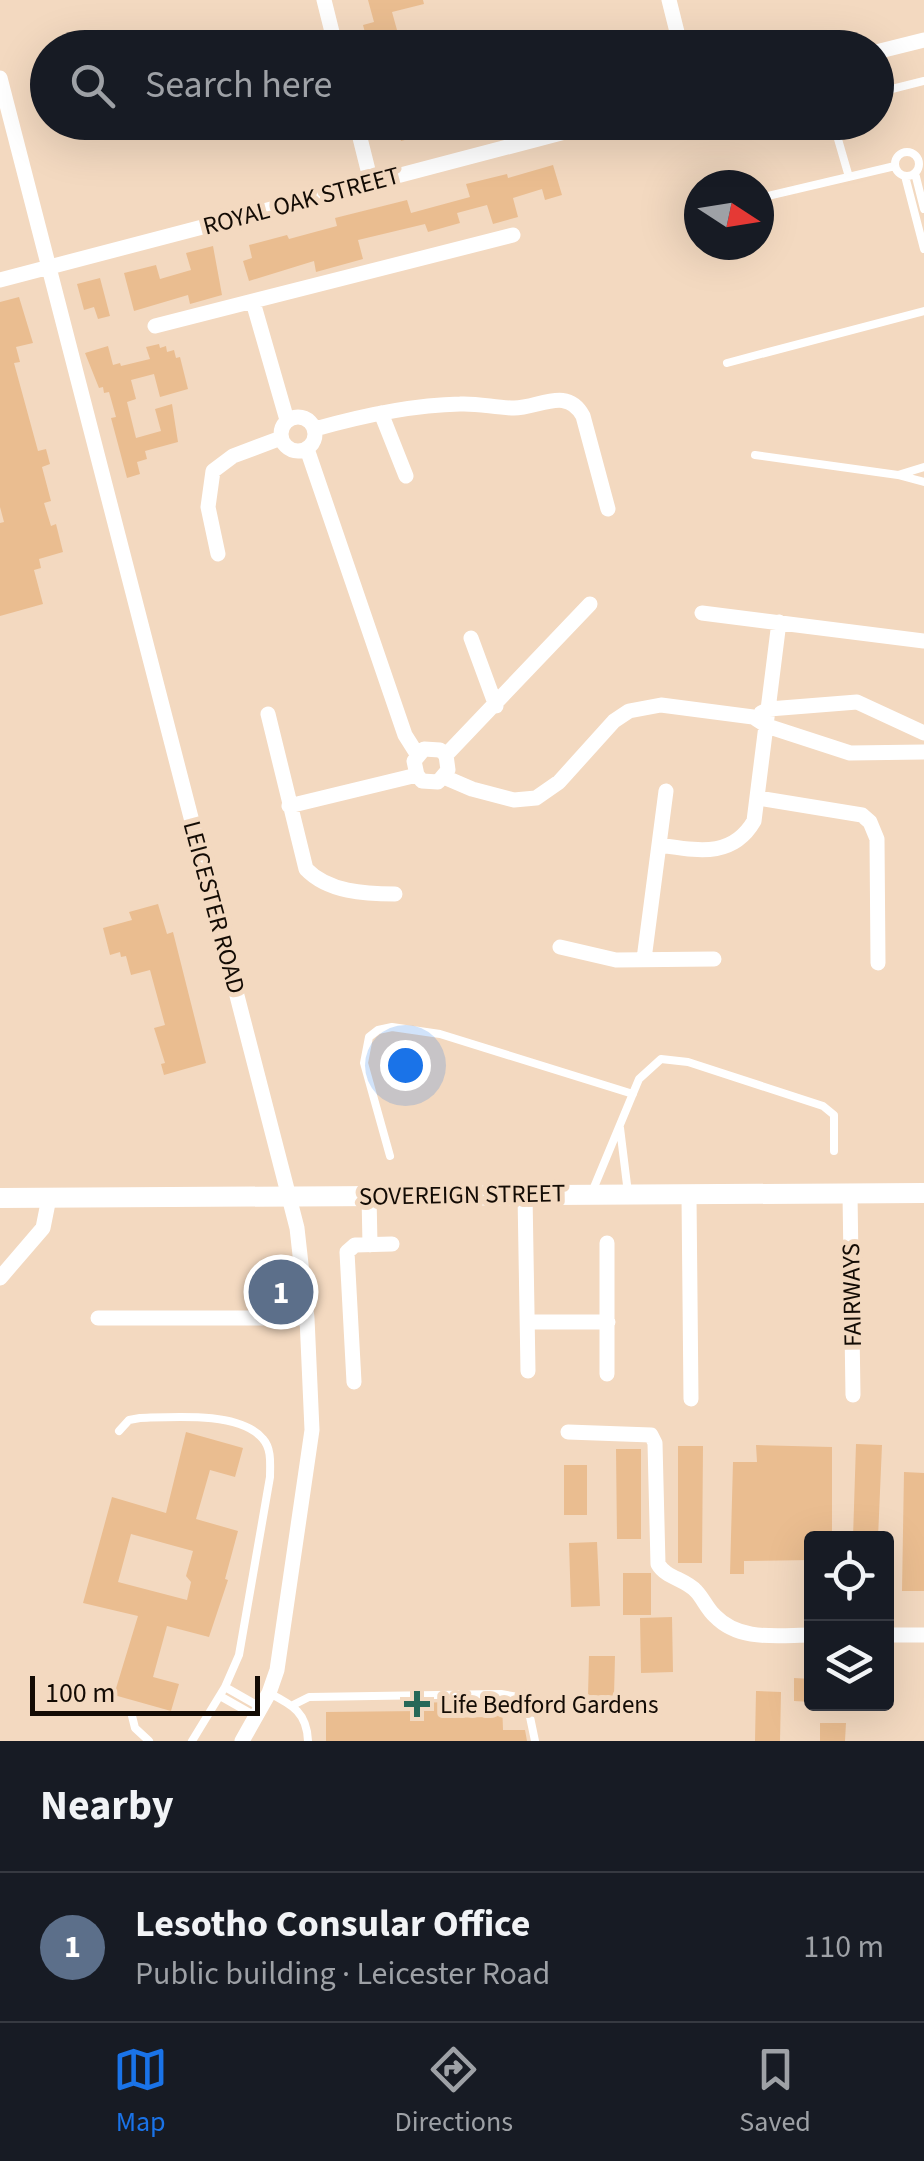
<!DOCTYPE html>
<meta charset="utf-8">
<style>
:root{--surface:#171b24;--page:#242831;--text:#f1f3f6;--muted:#9ea1a6;--line:#363941;--accent:#1a73e8}
body{margin:0;font-family:"Source Sans 3",sans-serif;background:var(--page);color:var(--text)}
.controls{position:absolute;right:30px;bottom:30px;display:grid;overflow:hidden;border-radius:10px;box-shadow:0 10px 40px #0002}
.controls button{width:90px;height:90px;display:grid;place-items:center;padding:0;border:0;border-bottom:2px solid var(--line);background:var(--surface);color:var(--text);font:50px sans-serif}
.compass{position:absolute;left:684px;top:170px;width:90px;height:90px;border-radius:50%;background:var(--surface);box-shadow:0 10px 40px #0002;rotate:102deg}
.scale{position:absolute;left:30px;bottom:25px;width:230px;box-sizing:border-box;padding-left:10px;border:5px solid #130b04;border-top:0;font-size:28px;line-height:35px;white-space:nowrap;color:#130b04;-webkit-text-stroke:8px #f3d9c0;paint-order:stroke}
.you{position:absolute;left:405px;top:1065px;width:35px;height:35px;margin:-25px;border:8px solid #fff;border-radius:50%;background:#1a73e8;box-shadow:0 0 0 15px #1a73e833}
.badge{display:grid;place-items:center;width:65px;height:65px;border-radius:50%;background:var(--accent);color:#fff;font-size:32px;font-weight:700}
.pin{position:absolute;translate:-50% -50%;border:5px solid #fff;box-shadow:0 2px 10px #0006}
.list{margin:0;padding:0;list-style:none}
h2{display:flex;justify-content:space-between;align-items:center;height:130px;margin:0;padding:0 40px;font-size:42px}
h2 small{font-size:32px;font-weight:400;color:var(--muted)}
.list li{display:grid;grid-template-columns:65px 1fr auto;gap:30px;align-items:center;box-sizing:border-box;height:150px;padding:0 40px;border-top:2px solid var(--line)}
.list b{display:block;font-size:38px;white-space:nowrap}
.list p{margin:0;font-size:32px;white-space:nowrap;color:var(--muted)}
.list em{font-size:32px;font-style:normal;color:var(--muted)}
.icon{flex:none;width:55px;height:55px;fill:none;stroke:currentColor;stroke-width:2;stroke-linecap:round;stroke-linejoin:round}
.map{position:relative;flex:none;width:924px;height:1741px;overflow:hidden}
.search{position:absolute;background:var(--surface);box-shadow:0 10px 40px #0002;left:30px;right:30px;top:30px;height:110px;display:flex;align-items:center;gap:25px;box-sizing:border-box;padding:0 35px;border-radius:55px;color:var(--muted);font-size:38px}
.sheet{height:280px;background:var(--surface)}
nav{display:flex;justify-content:space-around;align-items:center;box-sizing:border-box;height:140px;border-top:2px solid var(--line);background:var(--surface);font-size:28px;color:var(--muted)}
nav a{display:grid;justify-items:center;gap:5px}
nav .on{color:var(--accent)}
.map>svg:first-child{display:block}
</style>
<div class="map">
<svg width="924" height="1741" viewBox="0 0 924 1741">
<rect width="100%" height="100%" fill="#f3d9c0"/>
<path fill="#eabd90" fill-rule="evenodd" d="M368,0H423L424,4L392,12L402,48H369L363,25L374,22Z
M396,122H421L424,135L401,141Z
M553,165L562,195L545,200L542,189L513,198L518,217L493,224L487,205L457,213L460,223L428,232L425,224L358,240L363,259L316,272L314,261L249,281L243,261L252,258L249,245L287,235L289,239L337,226L335,218L407,200L411,213L470,197L466,184L507,174L508,178Z
M213,246L222,295L190,304L188,295L134,311L124,273L156,265L160,279L191,270L186,253Z
M100,278L110,316L98,319L94,307L84,310L77,284Z
M19,297L33,343L16,347L20,362L14,363L38,451L46,449L50,464L42,467L51,501L44,503L51,526L56,524L63,552L39,559L41,568L34,570L43,604L0,616V523L4,522L0,507V302Z
M159,344L160,348L166,346L167,352L174,350L176,358L180,357L188,389L160,397L154,374L131,380L136,399L127,402L136,438L161,431L155,409L172,404L178,442L145,451L147,459L137,462L140,474L127,478L111,418L116,417L109,392L104,393L103,387L99,388L85,353L108,346L113,365L120,363L121,366L150,359L146,347Z
M158,904L167,934L173,932L206,1063L164,1075L161,1064L165,1063L154,1028L165,1025L150,970L131,975L126,956L121,957L120,952L110,955L103,928L132,920L129,912Z
M186,1432L243,1448L235,1477L210,1470L196,1519L238,1531L225,1579L228,1580L209,1637L167,1626L153,1677L179,1684L171,1711L114,1695L138,1616L83,1603L112,1497L166,1513ZM131,1534L193,1551L186,1576L191,1582L187,1600L118,1582Z
M856,1444L882,1445L878,1538H853Z
M756,1445L832,1447V1538H812V1560L744,1561V1574H730L733,1462H757Z
M678,1446H703L702,1563H678Z
M616,1449H641V1539H617Z
M564,1465H587V1515H564Z
M904,1472L924,1473V1591H902Z
M597,1542L600,1606L571,1607L569,1543Z
M623,1573H651V1615H623Z
M672,1617L673,1672L641,1673L640,1618Z
M589,1656H615L614,1696L588,1695Z
M794,1678L812,1679V1702L794,1701Z
M756,1691L781,1692L780,1741H755Z
M447,1702V1718L487,1717V1702H502L503,1730H525L527,1741H326V1712L420,1711V1703Z
M820,1723H846L845,1741H820Z"/>
<g fill="none" stroke-linecap="round" stroke-linejoin="round">
<path stroke="#fff" stroke-width="8" d="M876,93L924,81
M833,122L849,177
M756,126L768,122
M895 164a12 12 0 1 1 24 0a12 12 0 1 1-24 0Z
M915,173L924,209
M905,176L924,249
M759,198L895,166
M695,214L699,213
M727,363L924,311
M755,455L898,475L924,482
M898,475L924,467
M620,1128L628,1193
M390,1156L364,1063L369,1037L378,1030L392,1027L440,1034L633,1094
M592,1192L639,1079L661,1059L688,1062L823,1106L834,1115V1151
M119,1431L129,1420L140,1418C172,1417 240,1411 263,1439C272,1449 270,1465 270,1477L239,1655L225,1687L192,1741
M225,1687L260,1707
M269,1693C293,1705 307,1713 308,1741
M220,1696L257,1717
M293,1705L309,1697L501,1694L518,1697L530,1717L535,1741
M132,1716L135,1728L149,1741"/>
<path stroke="#fff" stroke-width="15" d="M324,0L336,48
M669,0L681,48
M876,52L924,40
M0,78L297,1228L307,1318L312,1430L277,1670L269,1693L242,1741
M356,122L371,182
M0,280L603,122
M253,302L287,420
M155,326L513,235
M381,413L406,476
M281 434a17 17 0 1 1 34 0a17 17 0 1 1-34 0Z
M315,429C361,416 411,405 460,404C478,403 496,408 514,408C539,408 567,386 583,416L608,509
M307,449L405,735L417,754
M218,554L208,507L213,471L233,456L281,438
M702,613L924,641
M471,638L496,706
M761,713L769,709L857,702L924,733
M268,714L306,869C328,892 365,894 395,894
M446,755L590,604
M444,777L472,789L514,800L536,798L559,782L614,721L629,711L661,705L753,717L767,726L850,753L924,752
M758,798L862,815L870,822L877,839L878,963
M289,806L417,775L422,781L438,782L448,770L446,755L440,750L424,749L414,761L417,775
M659,845C696,850 732,859 754,821L779,622
M560,947L616,960L714,959
M644,959L666,791
M525,1194L528,1371
M850,1194L853,1395
M369,1195L370,1245
M689,1196L691,1399
M0,1278L43,1228L49,1198
M98,1318H307
M528,1322H608
M607,1374V1243
M354,1382L347,1252L355,1245L392,1244
M568,1432L651,1435L655,1443L658,1564C666,1578 685,1579 696,1591C703,1598 707,1609 715,1616C740,1642 778,1635 812,1635
M886,1635H924"/>
<path stroke="#fff" stroke-width="20" d="M0,1198L924,1193"/>
</g>
<path fill="#276958" stroke="#f3d9c0" stroke-width="4" d="M412 1689h10v10h10v10h-10v10h-10v-10h-10v-10h10z"/>
<g text-anchor="middle" stroke-width="10" stroke-linejoin="round" paint-order="stroke">
<g font-size="25" fill="#130b04" stroke="#f3d9c0">
<text transform="translate(301 200) rotate(-15)" y="9">ROYAL OAK STREET</text>
<text transform="translate(215 907) rotate(75)" y="9">LEICESTER ROAD</text>
<text transform="translate(462 1194) rotate(-1)" y="9">SOVEREIGN STREET</text>
<text transform="translate(851 1295) rotate(-91)" y="9">FAIRWAYS</text>
</g>
<g font-size="25" fill="#130b04" stroke="#f3d9c0" text-anchor="start">
<text x="440" y="1713">Life Bedford Gardens</text>
</g>
</g>
</svg>
<div class="controls">
<button><svg class="icon" aria-label="locate" viewBox="0 0 24 24"><circle cx="12" cy="12" r="6"/><path d="M12 2v4M12 18v4M2 12h4M18 12h4"/></svg></button>
<button><svg class="icon" aria-label="layers" viewBox="0 0 24 24"><path d="M12 4l9 5-9 5-9-5zM3 14l9 5 9-5"/></svg></button>
</div>
<svg class="compass" viewBox="-18 -18 36 36"><path d="M0-13l5 13h-10z" fill="#e53935"/><path d="M0 13l5-13h-10z" fill="#9ea1a6"/></svg>
<div class="scale">100 m</div>
<div class="you"></div>
<div class="pin badge" style="left:281px;top:1292px;background:#5c6f8a">1</div>
<div class="search"><svg class="icon" aria-label="search" viewBox="0 0 24 24"><circle cx="10" cy="10" r="6"/><path d="M15 15l6 6"/></svg>Search here</div>
</div>
<section class="sheet">
<h2>Nearby<small></small></h2>
<ul class="list">
<li><span class="badge" style="background:#5c6f8a">1</span><div><b>Lesotho Consular Office</b><p>Public building · Leicester Road</p></div><em>110 m</em></li>
</ul>
</section>
<nav>
<a class="on"><svg class="icon" aria-label="map" viewBox="0 0 24 24"><path d="M3 6l6-2 6 2 6-2v14l-6 2-6-2-6 2zM9 4v14M15 6v14"/></svg>Map</a>
<a><svg class="icon" aria-label="directions" viewBox="0 0 24 24"><path d="M12 3l9 9-9 9-9-9zM9 14v-3h6M13 9l2 2-2 2"/></svg>Directions</a>
<a><svg class="icon" aria-label="saved" viewBox="0 0 24 24"><path d="M7 4h10v16l-5-4-5 4z"/></svg>Saved</a>
</nav>
